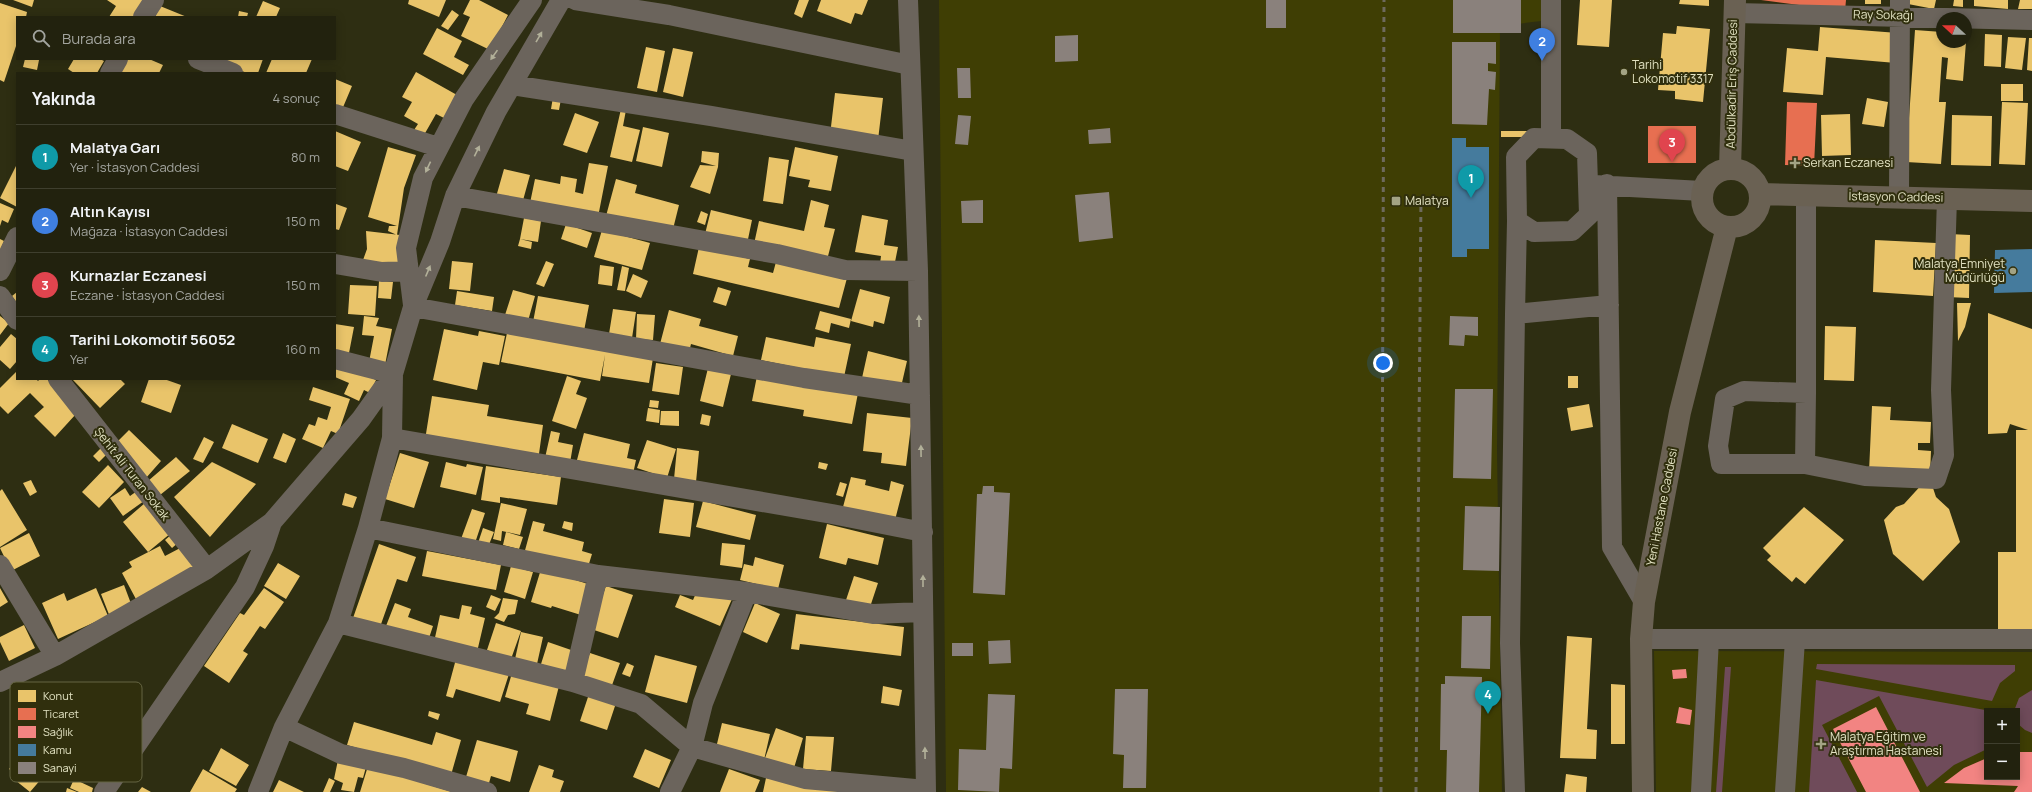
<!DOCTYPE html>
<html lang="tr">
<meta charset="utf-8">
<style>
:root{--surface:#22220e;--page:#2e2f1c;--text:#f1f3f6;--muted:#a2a49e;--line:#3f3f2e;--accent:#d93025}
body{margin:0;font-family:Manrope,sans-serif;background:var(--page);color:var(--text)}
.controls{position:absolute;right:12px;bottom:12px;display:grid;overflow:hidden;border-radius:0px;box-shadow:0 2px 10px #0003}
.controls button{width:36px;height:36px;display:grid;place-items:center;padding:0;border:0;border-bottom:1px solid var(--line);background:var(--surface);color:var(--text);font:20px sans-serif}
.compass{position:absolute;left:1936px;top:12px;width:36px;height:36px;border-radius:50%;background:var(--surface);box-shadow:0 2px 10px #0003;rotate:291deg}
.you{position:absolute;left:1383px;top:363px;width:14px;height:14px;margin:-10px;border:3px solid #fff;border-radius:50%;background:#1a73e8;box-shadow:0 0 0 6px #1a73e833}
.badge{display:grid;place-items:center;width:26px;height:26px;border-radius:50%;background:var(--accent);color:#fff;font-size:13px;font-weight:700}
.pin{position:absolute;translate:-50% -33px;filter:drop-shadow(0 1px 2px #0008)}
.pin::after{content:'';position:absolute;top:21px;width:14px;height:12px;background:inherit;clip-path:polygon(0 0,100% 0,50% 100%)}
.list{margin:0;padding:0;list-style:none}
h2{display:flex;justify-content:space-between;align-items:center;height:52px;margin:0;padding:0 16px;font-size:17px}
h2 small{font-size:13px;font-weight:400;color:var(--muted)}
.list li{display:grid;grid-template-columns:26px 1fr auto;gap:12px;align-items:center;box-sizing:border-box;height:64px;padding:0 16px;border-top:1px solid var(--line)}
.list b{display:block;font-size:15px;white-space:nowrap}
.list p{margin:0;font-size:13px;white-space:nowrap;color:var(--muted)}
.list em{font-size:13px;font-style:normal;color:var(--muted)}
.icon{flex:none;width:22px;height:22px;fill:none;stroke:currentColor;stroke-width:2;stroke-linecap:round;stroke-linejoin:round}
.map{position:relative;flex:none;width:2032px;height:792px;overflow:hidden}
.search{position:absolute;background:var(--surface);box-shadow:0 2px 10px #0003;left:16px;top:16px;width:320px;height:44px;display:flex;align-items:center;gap:10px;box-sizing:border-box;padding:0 14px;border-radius:0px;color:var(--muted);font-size:15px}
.panel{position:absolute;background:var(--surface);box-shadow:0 2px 10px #0003;left:16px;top:72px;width:320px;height:308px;border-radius:0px}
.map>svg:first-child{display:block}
</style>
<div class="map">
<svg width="2032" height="792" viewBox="0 0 2032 792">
<rect width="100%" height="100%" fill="#2e2e12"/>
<path fill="#3f3e04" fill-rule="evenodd" d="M939,0H1551L1550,20L1500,26L1497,450L1502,792H946Z
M1654,651L2032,652V792H1656ZM1987,711H2017V777H1987Z"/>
<path fill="#6f4b5a" d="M1817,664L2015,665V671L2000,683L1992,701L1816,669Z
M1725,667H1731L1722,792H1716Z
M1816,680L1991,711H1987V749L1954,765L1927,787L1879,696L1822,725L1857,792H1809Z
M2032,690V733L2025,730L2018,724L2017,711H2014L2019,698Z"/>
<path fill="#e9c46a" d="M13,0H34L32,7Z
M107,0H145L134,17H109L116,6Z
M409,0H446L439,17L408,4Z
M470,0H479L508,15L490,50L461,36L470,17L463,14Z
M799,0H809L802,18L794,14Z
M821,0H868L862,15L855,13L851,24L817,11Z
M1580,0H1612L1609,47L1577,45Z
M1680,0H1709V6L1679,4Z
M1865,0H1881V4H1865Z
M1909,0H1936L1934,9L1908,4Z
M1954,0H1963V7L1953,6Z
M1974,0H2008V9L1974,6Z
M2020,0H2032V9H2018Z
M263,1L280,8L276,17H256Z
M0,3L27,12L26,17H17V43L4,82L0,80Z
M160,6L187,17H155Z
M452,10L459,15L448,30L441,26Z
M239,11L248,13L247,17H238Z
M1677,26L1710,29L1703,102L1675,99V91L1658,90L1663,33L1676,34Z
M1820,27L1898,33L1896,63L1826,57L1823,95L1783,92L1787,48L1818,51Z
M437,28L462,41L454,57L469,65L463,75L423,54Z
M1915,30L1942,32V42H1966L1963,81L1946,79L1948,58L1942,57L1939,102H1946L1941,164L1906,162Z
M1985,34L2002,35L2001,67L1984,66Z
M2008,37L2026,38L2022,70L2005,68Z
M2029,38H2032V71L2027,70Z
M646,47L665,51L657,92L637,88Z
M673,48L693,52L683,97L663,92Z
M25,59L39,60L37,70L23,67Z
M74,59H100L104,61L97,73H74L68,69Z
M126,59H149L163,65L159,73H120Z
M211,59H263L258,73H247Z
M272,59H312L306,73H266Z
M416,72L457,95L444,118L436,114L424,135L414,130L418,124L404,116L412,102L402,97Z
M335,79L352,86L341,112L335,110Z
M2001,84H2023V101H2001Z
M835,93L883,98L878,140L830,135Z
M553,97L561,99L559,110L551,109Z
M1867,98L1888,102L1884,127L1862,124Z
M2002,102L2028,103L2025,165L1999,164Z
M621,109L626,110L623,126L640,130L632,162L610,157Z
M575,113L599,122L587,153L563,145Z
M1850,114L1851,155L1822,156L1821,115Z
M1952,115L1992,116L1991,166L1951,165Z
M643,127L669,133L662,167L636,161Z
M335,131L361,142L348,171L335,166Z
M1501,131H1540V137H1501Z
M388,147L416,155L404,188L397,235L388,231L389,226H397L368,217Z
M795,147L838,156L831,191L808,187L810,180L789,176Z
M702,151L719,153L718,167L710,194L690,187L700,165L716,166L701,162Z
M769,157L789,160L783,204L763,201Z
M589,163L608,166L598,217L530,203L535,179L560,184L561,176L577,179L575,192L583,194Z
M17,164V207L0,198Z
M504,169L530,175L522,204L496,197Z
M616,179L637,185L635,193L679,205L672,233L606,216Z
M811,200L829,205L824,227L835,229L827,260L754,244L759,221L804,231Z
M0,203L14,209L8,223L2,220L0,226Z
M336,204L347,208L339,230L335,229Z
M711,210L752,220L747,244L705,234Z
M701,211L708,214L705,225L697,222Z
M862,215L888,220L884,245L898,247L894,267L880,264L881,256L855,252Z
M524,218L541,221L538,242L520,239Z
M566,224L592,233L587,248L561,239Z
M602,230L650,243L642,270L594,257Z
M366,231L400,235L398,267L363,260L367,249Z
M1949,234L1970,235L1969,298L1947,297Z
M0,239L4,241L0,251Z
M520,239L532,242L531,249L518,246Z
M1875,240L1936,243L1933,296L1873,292Z
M699,247L750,259L748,267L773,273L776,262L847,278L839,308L693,274Z
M452,261L473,263L470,291L449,289Z
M546,261L554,264L544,287L536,284Z
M600,265L614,267L612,286L598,284Z
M622,266L629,268L625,291L617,290Z
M633,274L648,281L641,298L626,291Z
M379,281L393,282L391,299L378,298Z
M350,285L377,286L375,316L348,314Z
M718,287L731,291L726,306L713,302Z
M860,289L890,297L884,324L874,321L873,327L851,321Z
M513,290L535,296L528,321L505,315Z
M457,291L494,297L492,311L455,305Z
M17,292V303L12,296Z
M538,296L589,305L584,331L533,322Z
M1957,303H1971L1965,327L1958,341Z
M613,309L636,312L632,338L609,334Z
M669,310L701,319L699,326L738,336L733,356L691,344L689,352L660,344Z
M820,311L851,319L849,328L831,323L829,333L815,329Z
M1988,313L2032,329V629H1998V552H2016V430H2028L2010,424L2007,433L1988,434Z
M637,314L655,315L653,340L636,339Z
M0,316L9,323L0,335Z
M364,316L379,318L376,326L392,329L385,365L369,362L374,336L362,335Z
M335,324L354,327L349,353L335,350Z
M1825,326L1856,327L1854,381L1824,380Z
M444,329L478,336L479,331L505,336L499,365L483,362L477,390L433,380Z
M507,333L653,358L649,383L602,376L605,355L600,381L501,362Z
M11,334L17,339V361L10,369L0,360V347Z
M766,337L814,347L816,337L851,344L844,377L761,360Z
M868,351L907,361L901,387L862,378Z
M338,363L376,380L370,393L364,390L359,401L344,394L349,383L335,377V369Z
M656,363L683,367L679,395L652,391Z
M708,368L731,374L723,407L700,401Z
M17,371V379H36L38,381L40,379H47L76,414L55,437L34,416L44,407L30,393L8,414L0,406V388Z
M567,376L581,381L576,394L587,398L576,429L552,421Z
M757,376L858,393L852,424L803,416L804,410L752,401Z
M1568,376H1578V388H1568Z
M120,379L125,384L100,408L73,380Z
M149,379H164L181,385L171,413L141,402Z
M313,387L350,399L338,434L331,431L323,448L302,439L309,424L315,426L318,417L327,420L331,407L309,400Z
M432,396L489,405L487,416L543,425L538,461L425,440Z
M650,400L659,401L658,408L649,407Z
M1589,404L1593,427L1571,431L1567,408Z
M1872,406L1891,407L1890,420L1931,422L1930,443H1918V450L1931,451L1930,475L1869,472Z
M648,408L660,410L659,423L646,421Z
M661,411H679V426L660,425Z
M867,413L912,418L906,466L881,463L882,453L863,451Z
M702,414L711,416L709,426L700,424Z
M232,424L268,439L258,463L222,448Z
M129,430L161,461L146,478L114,445Z
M551,431L560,433L558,442L573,445L570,463L545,458Z
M283,433L296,439L286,463L273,458Z
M584,433L630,444L627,458L636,460L633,474L577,460Z
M204,437L214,442L203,463L193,459Z
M647,440L676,449L667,478L637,468Z
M102,447L108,453L99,462L93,456Z
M677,448L699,451L696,482L674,479Z
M400,453L429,462L414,508L385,499Z
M176,457L190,471L160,495L148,481Z
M212,462L256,484L210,537L174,497Z
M446,462L466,467L467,464L483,467L476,495L440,487Z
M819,462L828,464L826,470L818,468Z
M108,465L124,482L99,508L82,492Z
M486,466L561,477L557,505L500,497V503L481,500Z
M851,477L866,480L865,485L889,491L891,481L904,485L895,520L843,507Z
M31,480L37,492L30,496L23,483Z
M1925,481L1932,485L1936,497L1949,509L1960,542L1923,581L1893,554L1884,520L1896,507L1904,504Z
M840,482L847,484L843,497L836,495Z
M125,488L130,496L137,491L144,501L123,516L110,498Z
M2,489L27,530L0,547V491Z
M345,493L357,497L353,508L342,505Z
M664,499L694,503L690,537L659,533Z
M703,501L756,515L750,540L696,527Z
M145,503L171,533L148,552L123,522Z
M501,503L527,509L520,535L502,531L501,541L493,539Z
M1804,507L1844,540L1805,584L1796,577L1792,582L1767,560L1771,556L1763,548Z
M472,509L485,513L475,543L461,539Z
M533,521L545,524L543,531L584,542L582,551L592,554L587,570L524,554Z
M564,521L573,523L572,531L562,528Z
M827,524L884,538L878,565L848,558L846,565L819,558Z
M483,528L494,532L488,547L478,543Z
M506,532L523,537L519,549L503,545Z
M29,533L40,556L11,571L0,548Z
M172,534L179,542L172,548L165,540Z
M722,543L745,545L742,568L720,565Z
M379,544L416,557L407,582L397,579L380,627L353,618Z
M160,546L165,556L184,546L196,569L137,601L122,573L132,567L129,562Z
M427,551L501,565L496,590L422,576Z
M755,557L784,565L778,589L740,580L744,564L753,566Z
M278,563L300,576L286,599L264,586Z
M511,566L533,572L525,599L504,592Z
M541,569L591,585L581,615L552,606L551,608L531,602Z
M854,576L878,583L869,610L845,603Z
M124,585L133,609L110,617L101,594Z
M606,586L633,595L618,638L591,629Z
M0,588L8,602L0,607Z
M96,588L108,616L58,639L42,603L64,593L67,601Z
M264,588L284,602L265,629L260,626L243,651L248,654L229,683L204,666L240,613L244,615Z
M697,591L732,599L720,626L675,607L680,595L693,600Z
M491,595L501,599L495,611L486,607Z
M503,598L518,600L515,614L508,615L504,622L494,618L499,613Z
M395,603L411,609L408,617L433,626L428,641L386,626Z
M755,603L780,614L767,643L743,632Z
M462,605L472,607L470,614L485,618L477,652L434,642L440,615L459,619Z
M796,614L904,627L901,656L800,644L799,650L791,649Z
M496,623L521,631L511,659L487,650Z
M24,625L35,648L9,661L0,642V637Z
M521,632L543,637L537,664L515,659Z
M1567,636L1592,638L1587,729L1597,730L1596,759L1560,758Z
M548,642L574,651L567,673L541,664Z
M590,653L620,663L611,688L581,678Z
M655,655L697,666L687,703L645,692Z
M456,659L509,674L500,702L456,689L453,698L446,696Z
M627,663L634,666L630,677L622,674Z
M512,673L559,686L550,721L526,714L529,704L505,697Z
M1611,684L1625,685V744H1611Z
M883,686L902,690L899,706L881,703Z
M590,691L617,700L607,730L580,721Z
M429,711L440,714L438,720L428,716Z
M354,722L432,745L436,732L461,740L451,775L347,745Z
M722,723L770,734L764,760L716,748Z
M776,728L803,738L794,768L765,758Z
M806,736L834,737L831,771L803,769Z
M477,740L518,751L510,782L491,776L489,783L466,777Z
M221,748L249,765L236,786L209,771Z
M645,749L671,760L659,788L633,777Z
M40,752L54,764L30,792L15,780L18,777L23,781L38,764L34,760Z
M17,759L31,770L23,780L9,769Z
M338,760L366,767L363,778L358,777L354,792L341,790L343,783L334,779Z
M539,765L554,770L552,777L564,781L560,792H529Z
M368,766L452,792H360Z
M203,769L237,789L235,792H190Z
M729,769L760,780L755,792H720Z
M1566,774L1587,777L1586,792H1564Z
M329,778L335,781L330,792H323Z
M766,778L840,791V792H763Z
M74,779L93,788L92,792H79L70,788Z
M279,780L304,792H273Z
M142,787L151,792H138Z
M67,788L77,792H66Z"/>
<path fill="#e76f51" d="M1761,0H1846L1845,11Z
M1787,102L1817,103L1814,166L1785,165Z
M1648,126H1696V163H1648Z"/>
<path fill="#f28482" d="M1686,669L1687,678L1673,679L1672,670Z
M1679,707L1692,710L1690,725L1676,723Z
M1876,707L1920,792H1866L1833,729Z
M2017,752H2032V792H2014L2018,786L1944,783L1964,768L1987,758V777H2017Z"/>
<path fill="#457b9d" d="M1452,138H1466V147H1489V249H1467V257H1452Z
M2032,249V292L1994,293L1995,250Z"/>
<path fill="#8a817c" d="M1266,0H1286V28H1266Z
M1453,0H1521V33H1453Z
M1078,35V61L1055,62V36Z
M1452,42H1496V64L1488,63V71L1496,72L1495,90L1489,89L1487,125L1452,124Z
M957,68H970L971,98H958Z
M958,115L971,116L968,145L955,144Z
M1110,128L1111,143L1089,144L1088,130Z
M1109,192L1113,238L1079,242L1075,195Z
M983,200V223H962L961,201Z
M1450,316L1478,317V336L1465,335L1464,346L1449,345Z
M1455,389H1493L1491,479L1453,478Z
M983,486H994V492L1010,493L1005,595L973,593L977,494H982Z
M1465,506L1500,507L1499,571L1463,570Z
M1462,616H1491L1490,669L1461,668Z
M1010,640L1011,663L989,664L988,641Z
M952,643H973V656H952Z
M1445,676L1482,677L1479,792H1446L1447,750H1440L1441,684H1445Z
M1115,689H1148L1146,788H1123L1124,755L1113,754Z
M988,694L1015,695L1012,769L1000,768L999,792L958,790L959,749L986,750Z"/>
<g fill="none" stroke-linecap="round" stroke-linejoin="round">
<path stroke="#6b645c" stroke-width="20" d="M575,0L669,15L910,65
M908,0L918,271L926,792
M1734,13L2032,20
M143,17L154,0
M198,59L233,73
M110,73L118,59
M512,85L711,116L913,151
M335,114L438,147
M1534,138L1567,139L1587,153L1589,215L1572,231L1534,232L1517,221L1516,157Z
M1551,138V0
M1607,184L1612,547L1644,602
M1594,185L1702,191
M1806,195V393L1744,391L1725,399L1718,446L1721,464H1805L1865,476L1936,479L1944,455L1941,390L1947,198
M455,196L777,254L845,270L918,271
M1899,196L1900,0
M335,264L382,272L409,271
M0,271L17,237
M0,296L17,320
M413,305L406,248L423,178L464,99L532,0
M413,307L804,378L920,395
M1515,314L1517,221
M58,379L207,569
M392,438L832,514L923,532
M1805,464L1806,393
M368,528L598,575L747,592
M0,565L55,656
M923,612L873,614L747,592L703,703L692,747L805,779L926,790
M338,623L573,682L641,704L692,747L670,792
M1641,639H2032
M0,682L55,656L207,569L272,522L361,419L393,374L413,307L440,242L455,196L496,112L561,0
M573,682L598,575
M284,727L341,754L404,768L487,792
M104,792L245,587L264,546L272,522
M258,792L284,727L338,623L368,528L392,438L393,374L335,359
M1515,792L1510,643L1515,314L1609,305
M1701,792L1709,639
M1785,792L1795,640"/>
<path stroke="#6a6153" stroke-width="22" d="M1730,168L1735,0
M1702 198a29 29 0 1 1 58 0a29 29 0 1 1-58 0Z
M1760,194L2032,201
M1643,792L1641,639L1644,602L1680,412L1727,227"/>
<path stroke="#6e6a5d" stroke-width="3" stroke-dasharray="5 5" stroke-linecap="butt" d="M1381,792L1384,0
M1416,792L1421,196"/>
</g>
<defs><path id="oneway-solid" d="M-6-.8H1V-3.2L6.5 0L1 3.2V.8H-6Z"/></defs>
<g fill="#b2b099">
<use href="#oneway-solid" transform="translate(539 37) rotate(-60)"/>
<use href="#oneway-solid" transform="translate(494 55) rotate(125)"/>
<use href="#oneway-solid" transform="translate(477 151) rotate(-64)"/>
<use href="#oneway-solid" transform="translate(428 167) rotate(115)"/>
<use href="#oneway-solid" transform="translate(428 271) rotate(-67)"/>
<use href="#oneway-solid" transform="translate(919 321) rotate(-91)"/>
<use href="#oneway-solid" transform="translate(921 451) rotate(-91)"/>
<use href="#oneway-solid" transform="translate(923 581) rotate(-90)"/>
<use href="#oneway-solid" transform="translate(925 753) rotate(-91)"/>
</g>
<g fill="#a3a384" stroke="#302f0d" stroke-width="1.5">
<circle cx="1624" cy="72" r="4"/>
<path d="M1793 157h4v4h4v4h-4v4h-4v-4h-4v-4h4z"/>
<rect x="1391" y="196" width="10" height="10" rx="2"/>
<circle cx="2013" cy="271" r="4"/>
<path d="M1819 738h4v4h4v4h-4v4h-4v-4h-4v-4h4z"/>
</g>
<g text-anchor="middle" stroke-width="4" stroke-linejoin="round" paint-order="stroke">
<g font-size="12" fill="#e2e2c2" stroke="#302f0d">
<text transform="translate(1883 15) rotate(1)" y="4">Ray Sokağı</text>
<text transform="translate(1732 84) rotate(-89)" y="4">Abdülkadir Eriş Caddesi</text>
<text transform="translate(1896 197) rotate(1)" y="4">İstasyon Caddesi</text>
<text transform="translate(132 474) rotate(52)" y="4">Şehit Ali Turan Sokak</text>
<text transform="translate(1662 507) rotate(-79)" y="4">Yeni Hastane Caddesi</text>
</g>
<g font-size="12" fill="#e2e2c2" stroke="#302f0d" text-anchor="start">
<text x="1632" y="69">Tarihi<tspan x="1632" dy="14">Lokomotif 3317</tspan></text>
<text x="1803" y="167">Serkan Eczanesi</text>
<text x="1405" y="205">Malatya</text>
<text x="2005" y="268" text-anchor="end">Malatya Emniyet<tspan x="2005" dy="14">Müdürlüğü</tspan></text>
<text x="1830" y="741">Malatya Eğitim ve<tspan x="1830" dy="14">Araştırma Hastanesi</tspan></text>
</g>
</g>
<rect x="10" y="682" width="132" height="100" rx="6" fill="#302f0d" stroke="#656543" stroke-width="1"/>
<rect x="18" y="690" width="18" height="12" fill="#e9c46a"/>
<rect x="18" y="708" width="18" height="12" fill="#e76f51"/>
<rect x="18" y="726" width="18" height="12" fill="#f28482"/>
<rect x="18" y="744" width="18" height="12" fill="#457b9d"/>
<rect x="18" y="762" width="18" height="12" fill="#8a817c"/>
<g font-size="11" fill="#e2e2c2">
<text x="43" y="700">Konut</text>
<text x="43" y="718">Ticaret</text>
<text x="43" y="736">Sağlık</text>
<text x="43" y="754">Kamu</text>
<text x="43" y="772">Sanayi</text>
</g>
</svg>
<div class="controls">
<button>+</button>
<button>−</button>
</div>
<svg class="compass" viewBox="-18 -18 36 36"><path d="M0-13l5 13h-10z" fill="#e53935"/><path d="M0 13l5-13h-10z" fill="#a2a49e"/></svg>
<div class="you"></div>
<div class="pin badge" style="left:1471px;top:198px;background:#0f9aa8">1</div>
<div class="pin badge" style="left:1542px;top:61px;background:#3f7fe0">2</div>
<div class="pin badge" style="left:1672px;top:162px;background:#e0444e">3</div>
<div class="pin badge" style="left:1488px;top:714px;background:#0f9aa8">4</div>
<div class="search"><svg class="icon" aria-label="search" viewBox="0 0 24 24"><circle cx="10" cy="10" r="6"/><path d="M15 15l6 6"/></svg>Burada ara</div>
<section class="panel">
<h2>Yakında<small>4 sonuç</small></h2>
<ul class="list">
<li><span class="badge" style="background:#0f9aa8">1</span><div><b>Malatya Garı</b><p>Yer · İstasyon Caddesi</p></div><em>80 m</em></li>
<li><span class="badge" style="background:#3f7fe0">2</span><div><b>Altın Kayısı</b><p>Mağaza · İstasyon Caddesi</p></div><em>150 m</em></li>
<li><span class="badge" style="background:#e0444e">3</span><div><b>Kurnazlar Eczanesi</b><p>Eczane · İstasyon Caddesi</p></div><em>150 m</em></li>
<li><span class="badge" style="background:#0f9aa8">4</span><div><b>Tarihi Lokomotif 56052</b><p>Yer</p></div><em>160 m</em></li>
</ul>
</section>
</div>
